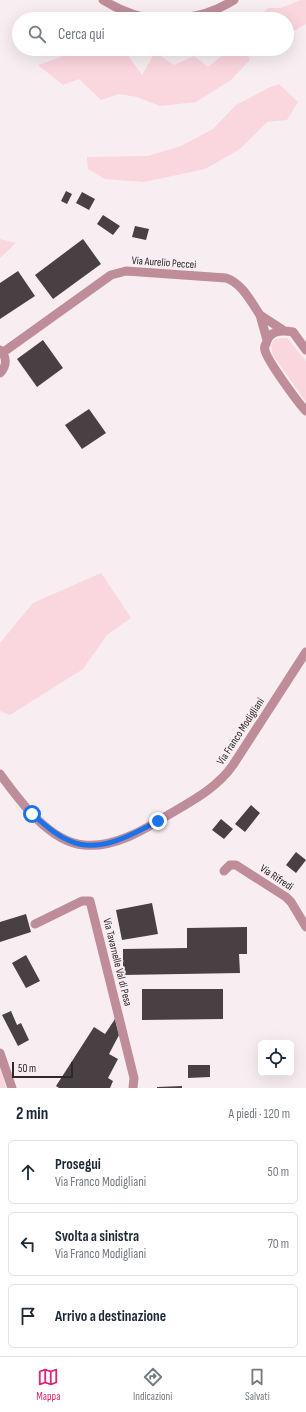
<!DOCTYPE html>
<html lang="it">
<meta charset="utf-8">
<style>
:root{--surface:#fff;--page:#f6f6f7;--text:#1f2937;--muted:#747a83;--line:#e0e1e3;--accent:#db2777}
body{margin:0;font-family:"Sofia Sans Condensed",sans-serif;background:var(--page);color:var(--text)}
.controls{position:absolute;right:12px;bottom:12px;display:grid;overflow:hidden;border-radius:6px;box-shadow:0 4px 16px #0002}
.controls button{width:36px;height:36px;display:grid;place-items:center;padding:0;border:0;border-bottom:1px solid var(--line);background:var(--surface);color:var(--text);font:20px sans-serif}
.scale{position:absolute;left:12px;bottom:10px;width:61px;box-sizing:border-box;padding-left:4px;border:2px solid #2c2929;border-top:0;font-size:11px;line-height:14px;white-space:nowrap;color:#2c2929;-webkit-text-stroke:3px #f8eef1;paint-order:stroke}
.stop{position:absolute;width:12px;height:12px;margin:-9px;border:3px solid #1a73e8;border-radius:50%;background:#fff}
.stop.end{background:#1a73e8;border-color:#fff;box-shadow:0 1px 4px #0008}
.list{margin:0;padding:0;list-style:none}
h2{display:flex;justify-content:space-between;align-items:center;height:52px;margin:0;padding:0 16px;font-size:17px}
h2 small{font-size:13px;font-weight:400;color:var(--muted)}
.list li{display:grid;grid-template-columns:26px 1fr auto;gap:12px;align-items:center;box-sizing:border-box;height:64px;margin:0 8px 8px;padding:0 8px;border:1px solid var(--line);border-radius:6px}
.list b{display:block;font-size:15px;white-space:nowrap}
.list p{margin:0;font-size:13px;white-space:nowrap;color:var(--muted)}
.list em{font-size:13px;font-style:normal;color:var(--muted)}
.icon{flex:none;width:22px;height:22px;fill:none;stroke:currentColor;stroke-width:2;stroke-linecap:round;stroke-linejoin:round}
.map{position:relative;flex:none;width:306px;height:1088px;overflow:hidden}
.search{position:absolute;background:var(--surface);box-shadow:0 4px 16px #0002;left:12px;right:12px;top:12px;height:44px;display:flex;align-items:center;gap:10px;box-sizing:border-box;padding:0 14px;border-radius:22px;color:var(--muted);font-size:15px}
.sheet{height:268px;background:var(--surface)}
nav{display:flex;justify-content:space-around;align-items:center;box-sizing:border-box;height:56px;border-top:1px solid var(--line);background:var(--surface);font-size:11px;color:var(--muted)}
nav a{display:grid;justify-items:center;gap:2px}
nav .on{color:var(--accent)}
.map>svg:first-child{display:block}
</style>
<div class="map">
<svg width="306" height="1088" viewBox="0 0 306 1088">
<rect width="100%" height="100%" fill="#f8eef1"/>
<path fill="#fad6df" d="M301,0H306V24L287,35V19H257L268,8H281Z
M56,49H106L127,54L142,75L155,52L174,65L194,56L208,67L230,49H244L250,60L231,80L196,102L160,106L137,97L119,94L101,100L79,79L63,85L38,65L61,57Z
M279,84L298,102L287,120L267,122L240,149L205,169L144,182L105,179L88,169L87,157L148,156L181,146L213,129L236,105L268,88Z
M0,239L16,243L0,258Z
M281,338H287L306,361V402L272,354L271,345L274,340Z
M101,573L131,618L107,635L83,669L10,715L0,711V643L33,603Z
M0,1067L6,1088H0Z"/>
<path fill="#484042" d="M66,191L72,194L67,204L61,201Z
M82,192L95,199L89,210L76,203Z
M103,215L120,226L113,235L97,224Z
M135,226L149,229L146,240L132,237Z
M83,239L101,264L53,299L35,275Z
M18,271L35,296L0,319V283Z
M43,340L63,368L37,387L17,359Z
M89,409L106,433L82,449L65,425Z
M251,805L260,813L245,832L235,824Z
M221,819L233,829L224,839L212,830Z
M296,852L306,860L296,873L286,865Z
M152,903L158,934L122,940L116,910Z
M26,914L31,932L0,942V922Z
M247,927V954H239L240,973L123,975V949L187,948V928Z
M26,955L40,981L26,988L12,963Z
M142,989H223V1019L142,1020Z
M11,1011L17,1025L21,1023L29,1040L18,1046L2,1015Z
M115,1019L119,1035L109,1054L118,1059L108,1078L113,1081L110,1088H59L56,1086L94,1027L105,1034Z
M188,1065H210V1077L188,1078Z
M182,1086V1088H157V1087Z"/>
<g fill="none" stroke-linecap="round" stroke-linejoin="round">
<path stroke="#bf8c9a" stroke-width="9" d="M103,0C119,10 136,17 155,19
M175,19C199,16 213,13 234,0
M267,340L260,315L283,330
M0,350C7,357 7,366 0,373
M306,350L293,332C281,330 269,330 266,344C265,345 264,348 265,350C266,359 299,404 306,411
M2,353L111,275L126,271L226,278C242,283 251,302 260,315
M0,774C19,800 49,842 84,845C114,848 144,830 168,815C192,801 217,788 233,765L306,652
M224,871L230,865H236L286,897L291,902L306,927
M35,924L82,901H90L134,1078L133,1088
M0,1053L12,1088"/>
</g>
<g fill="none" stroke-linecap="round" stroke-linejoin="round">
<path stroke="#1a73e8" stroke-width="5" d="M32,814C44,824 55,835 70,841C99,854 132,835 158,821"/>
</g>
<g text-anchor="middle" stroke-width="4" stroke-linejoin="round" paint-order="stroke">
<g font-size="11" fill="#2c2929" stroke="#f8eef1">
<text transform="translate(164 262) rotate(4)" y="4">Via Aurelio Peccei</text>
<text transform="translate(240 731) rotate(-57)" y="4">Via Franco Modigliani</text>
<text transform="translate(277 877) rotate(34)" y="4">Via Rifredi</text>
<text transform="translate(118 962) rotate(76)" y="4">Via Tavarnelle Val di Pesa</text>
</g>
</g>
</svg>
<div class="controls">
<button><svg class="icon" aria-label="locate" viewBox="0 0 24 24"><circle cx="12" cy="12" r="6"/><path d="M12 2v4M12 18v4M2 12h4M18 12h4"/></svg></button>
</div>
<div class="scale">50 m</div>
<div class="stop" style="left:32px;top:814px"></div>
<div class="stop end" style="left:158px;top:821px"></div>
<div class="search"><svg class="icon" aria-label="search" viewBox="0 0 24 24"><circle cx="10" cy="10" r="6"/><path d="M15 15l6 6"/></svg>Cerca qui</div>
</div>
<section class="sheet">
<h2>2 min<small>A piedi · 120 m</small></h2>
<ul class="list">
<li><svg class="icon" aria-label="ahead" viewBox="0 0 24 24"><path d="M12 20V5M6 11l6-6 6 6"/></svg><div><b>Prosegui</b><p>Via Franco Modigliani</p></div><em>50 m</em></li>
<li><svg class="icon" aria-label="left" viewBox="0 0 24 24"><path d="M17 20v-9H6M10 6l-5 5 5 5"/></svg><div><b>Svolta a sinistra</b><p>Via Franco Modigliani</p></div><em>70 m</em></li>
<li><svg class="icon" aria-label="arrive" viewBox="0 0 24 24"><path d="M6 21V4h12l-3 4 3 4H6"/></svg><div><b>Arrivo a destinazione</b></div></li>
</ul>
</section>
<nav>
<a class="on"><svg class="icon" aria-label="map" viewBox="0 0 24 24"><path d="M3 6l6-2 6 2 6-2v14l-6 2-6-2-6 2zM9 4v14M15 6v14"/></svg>Mappa</a>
<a><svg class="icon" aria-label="directions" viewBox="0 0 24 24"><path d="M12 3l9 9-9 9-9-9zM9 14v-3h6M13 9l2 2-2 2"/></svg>Indicazioni</a>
<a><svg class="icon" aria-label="saved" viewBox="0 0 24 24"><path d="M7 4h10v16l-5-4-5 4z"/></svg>Salvati</a>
</nav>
